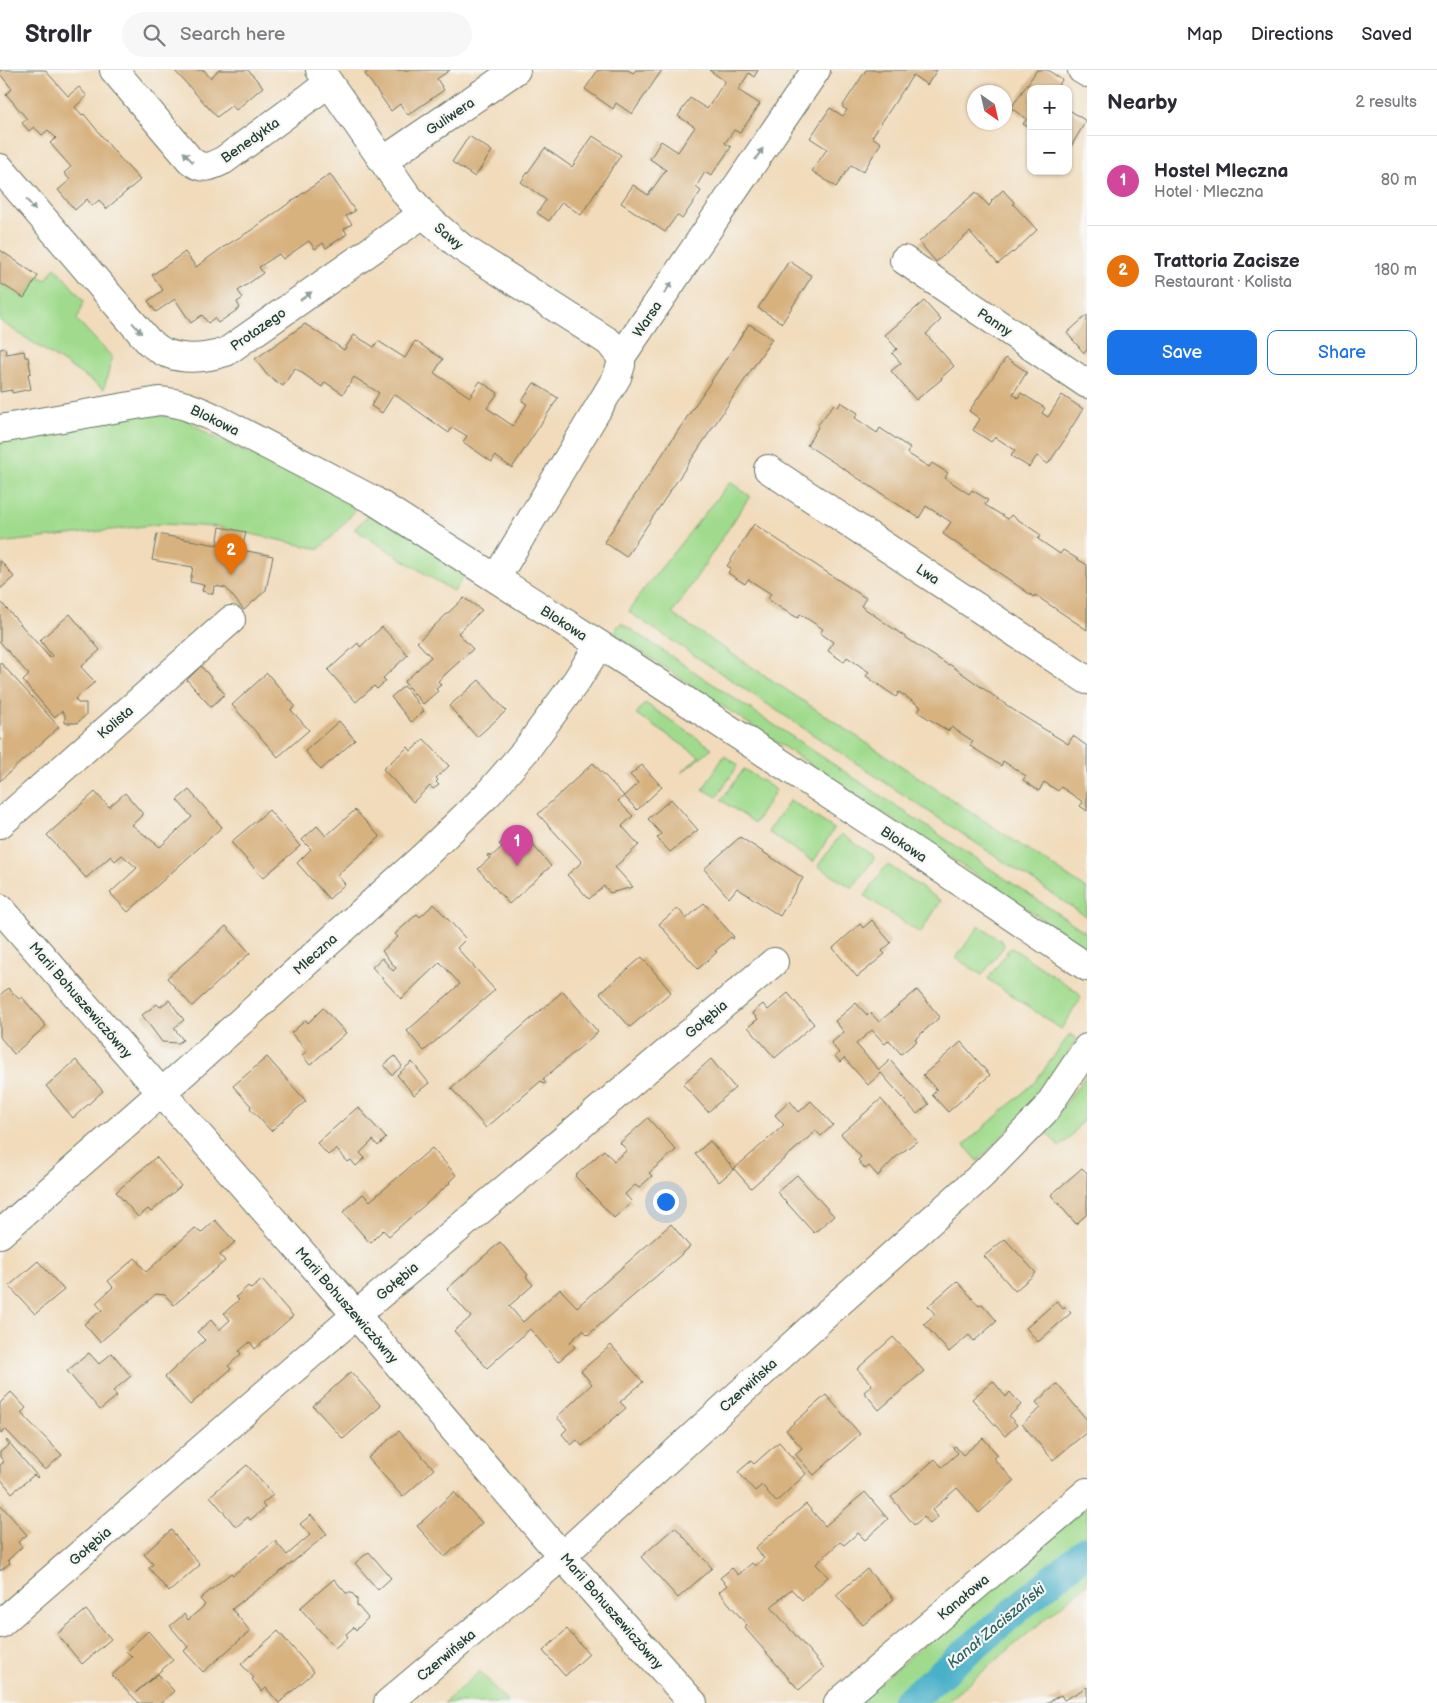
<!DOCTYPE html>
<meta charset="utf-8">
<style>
:root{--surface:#fff;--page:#f7f7f7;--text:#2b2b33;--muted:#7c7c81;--line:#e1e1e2;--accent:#1a73e8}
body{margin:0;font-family:"Balsamiq Sans",sans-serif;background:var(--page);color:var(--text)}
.controls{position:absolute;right:15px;top:15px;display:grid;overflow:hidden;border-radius:10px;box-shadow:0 1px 4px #0004}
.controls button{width:45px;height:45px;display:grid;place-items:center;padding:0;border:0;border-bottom:1px solid var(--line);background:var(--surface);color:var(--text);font:25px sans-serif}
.compass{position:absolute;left:967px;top:15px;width:45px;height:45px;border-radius:50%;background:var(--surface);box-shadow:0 1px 4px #0004;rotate:146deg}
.you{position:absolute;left:665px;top:1131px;width:18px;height:18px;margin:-12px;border:4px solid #fff;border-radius:50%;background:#1a73e8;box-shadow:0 0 0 8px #1a73e833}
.badge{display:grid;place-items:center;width:32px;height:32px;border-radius:50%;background:var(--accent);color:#fff;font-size:16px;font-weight:700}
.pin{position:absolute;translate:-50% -41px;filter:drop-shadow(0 1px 2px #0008)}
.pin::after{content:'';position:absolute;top:26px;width:18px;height:15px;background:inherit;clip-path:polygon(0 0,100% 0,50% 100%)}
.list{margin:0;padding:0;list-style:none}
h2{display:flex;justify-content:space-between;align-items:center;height:65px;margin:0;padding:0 20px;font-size:21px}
h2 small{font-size:16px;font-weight:400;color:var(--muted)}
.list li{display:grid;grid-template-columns:32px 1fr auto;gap:15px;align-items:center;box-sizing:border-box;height:90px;padding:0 20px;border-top:1px solid var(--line)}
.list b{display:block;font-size:19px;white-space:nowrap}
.list p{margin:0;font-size:16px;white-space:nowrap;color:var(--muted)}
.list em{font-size:16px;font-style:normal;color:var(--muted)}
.actions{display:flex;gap:10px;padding:15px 20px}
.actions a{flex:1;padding:11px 0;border:1px solid var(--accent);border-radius:10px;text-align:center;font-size:18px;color:var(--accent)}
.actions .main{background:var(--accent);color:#fff}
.icon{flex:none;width:28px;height:28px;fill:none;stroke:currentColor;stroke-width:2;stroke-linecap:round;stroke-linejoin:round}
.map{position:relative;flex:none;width:1087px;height:1633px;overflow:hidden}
header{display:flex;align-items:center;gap:30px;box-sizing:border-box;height:70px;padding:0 25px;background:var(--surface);border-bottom:1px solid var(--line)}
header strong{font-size:24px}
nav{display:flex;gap:28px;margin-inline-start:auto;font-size:18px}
.search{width:350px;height:45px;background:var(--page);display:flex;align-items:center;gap:12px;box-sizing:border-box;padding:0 18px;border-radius:28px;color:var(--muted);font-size:19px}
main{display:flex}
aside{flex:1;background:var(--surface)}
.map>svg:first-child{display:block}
</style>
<header>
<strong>Strollr</strong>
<div class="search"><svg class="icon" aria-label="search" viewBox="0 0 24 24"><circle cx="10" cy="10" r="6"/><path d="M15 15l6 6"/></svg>Search here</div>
<nav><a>Map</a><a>Directions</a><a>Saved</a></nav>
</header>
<main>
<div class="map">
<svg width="1087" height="1633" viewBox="0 0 1087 1633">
<rect width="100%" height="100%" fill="#f6f6f2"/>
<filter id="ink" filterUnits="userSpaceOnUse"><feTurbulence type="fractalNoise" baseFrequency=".02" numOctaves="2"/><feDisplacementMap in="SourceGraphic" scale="10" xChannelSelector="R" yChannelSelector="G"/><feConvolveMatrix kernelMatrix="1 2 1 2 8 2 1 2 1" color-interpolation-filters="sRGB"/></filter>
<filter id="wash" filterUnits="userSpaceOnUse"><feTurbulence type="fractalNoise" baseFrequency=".0096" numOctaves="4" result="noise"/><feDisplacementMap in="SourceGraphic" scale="20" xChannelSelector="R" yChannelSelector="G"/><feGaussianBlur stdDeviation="1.12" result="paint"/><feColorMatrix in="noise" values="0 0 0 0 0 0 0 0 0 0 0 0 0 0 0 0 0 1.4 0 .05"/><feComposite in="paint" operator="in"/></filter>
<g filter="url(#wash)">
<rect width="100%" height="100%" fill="#f1dbbb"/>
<path fill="#a0db8d" stroke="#608c60" d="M55,197L84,231L77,250L112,287L104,319L0,251V213L24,228L38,206L46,210Z
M144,343L182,346L209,365L360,435L334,465L319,479L220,457L161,454L0,473V367Z
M730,412L750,426L672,544L1087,819V847L629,542L637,528Z
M374,441L467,500L454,522L354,459Z
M621,553L1087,863V879L616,565L615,560Z
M645,633L712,678L681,703L699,686L636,644Z
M724,686L737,694L736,698L717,727L703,719Z
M744,699L776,720L755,753L721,730Z
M790,730L834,759L813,792L768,762Z
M841,764L873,785L874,789L852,818L818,796Z
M888,795L941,831L920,863L865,826L885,797Z
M979,856L1003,872L1004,876L982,905L956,888Z
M1012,878L1078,922L1081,928L1061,959L988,909L1009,879Z
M1070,964L1077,969L1037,1030L978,1091L964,1075L1034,1013Z
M1087,1004V1044L1069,1069L1059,1077L1047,1063V1059Z
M1087,1437V1514L945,1633H856Z
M480,1601L508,1633H444Z"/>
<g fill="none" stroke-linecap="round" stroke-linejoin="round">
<path stroke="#4ab0c9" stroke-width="30" d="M906,1633L1087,1480"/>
</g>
<g id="blocks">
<path fill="#d7b17e" d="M0,0H45L68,26L79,17L87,26L75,37L82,45L84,44L118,86L140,110L106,139L99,130L92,136L87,129L75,140L58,120L70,110L64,103L71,97L50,73L56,68L48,60L42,65L34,57L29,61L22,53L27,49L6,24L12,19L0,4Z
M174,0H204L210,8L219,0H248L263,17L236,40L232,35L217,47Z
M370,0H450L437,9L444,20L408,45L400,34L391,41L365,4Z
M598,0H628L633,3L636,0H662L632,44L616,33L613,39L585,19Z
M709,0H758L754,7L749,3L738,20L760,34L740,63L734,60L725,73L731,77L711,106L705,102L696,117L701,121L682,149L677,145L665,162L621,133L633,115L648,125L666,100L650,89L661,71L678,82L695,57L678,46L690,28L707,39L725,11Z
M866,0H937L927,15L913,5L872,67L881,73L863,102L851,95L836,117L812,101L827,79L810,68L830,38L843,46L847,40L842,37Z
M1037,0H1048L1062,10L1056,19H1031V59L1023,54L1027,49L1011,38Z
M1068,39L1086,51L1070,78L1068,77Z
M469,66L492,81L475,107L452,92Z
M593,66L621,85L581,145L562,132L549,151L537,143L546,130L521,112L545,78L572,97Z
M330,104L355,141L346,146L352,154L344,159L347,164L326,178L323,173L315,179L309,171L283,189L279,184L259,197L263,203L238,221L243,228L237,232L240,238L218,253L214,248L208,253L202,245L191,253L175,229L156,242L148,231L163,220L152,205L185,182L196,197L222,178L250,161Z
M1003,120L1014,132L1013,134L1037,160L1013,183L1012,182L998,194L970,162L936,192L919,172L976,122L989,136L992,132L991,131Z
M0,180L38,206L24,228L0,213Z
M789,191L812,206L782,253L758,238Z
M924,231L941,250L926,264L954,296L941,308L942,309L916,330L891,301L901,293L892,283L897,279L885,265Z
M1087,245V280L1084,283L1067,263Z
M305,254L344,280L354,265L374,277L378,271L405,288L415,271L443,289L434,303L470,327L480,311L498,323L487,338L513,356L527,334L522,331L534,313L558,328L512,398L495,386L492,392L463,372L467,366L452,357L449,363L394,324L382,343L371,336L379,323L354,307L343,324L325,312L322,317L295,298L283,316L267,305L255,289Z
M749,254L772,269L626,487L604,472Z
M5,278L6,284L24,281L25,287H28L31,303L28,304L31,319L12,323V320L0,322V279Z
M1006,288L1027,302L1013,324L1018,328L1021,323L1045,338L1042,343L1048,347L1062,325L1083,339L1065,368H1066L1048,394L1037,386L1029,397L1011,386L1015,380L995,367L991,372L973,360L980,349L969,341Z
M841,332L858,343L855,348L877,363L880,358L910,378L907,383L929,397L932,393L948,403L945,408L969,424L972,420L988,430L985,435L1008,449L1011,445L1041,465L1038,469L1060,484L1063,480L1087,495V560L1035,525L1034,527L943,464L951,452L926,436L919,448L807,375L818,357L817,356L834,334L838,337Z
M754,454L864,527L866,528L861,536L911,571L948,595L949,594L1015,641L1068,674L1073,666L1087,676V741L1080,736L1083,732L1061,717L1058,721L1044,712L1039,721L1023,710L1026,706L1003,691L1001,696L986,686L970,676L973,671L951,657L948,661L918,642L921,637L899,622L896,627L866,606L869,602L847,587L844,592L828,581L833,572L820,563L823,559L800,544L798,548L782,539L768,529L771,524L748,509L745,514L728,503L731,498L727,496Z
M220,457L246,462L242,480L273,486L266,520L244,540L226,518L214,516L213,524L202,521L204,515L190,512L193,497L152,490L157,464L217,475Z
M0,490L14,507L0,519Z
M464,528L482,540L458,563L473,579L438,611L441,615L436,619L438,621L423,634L404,612L431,587L417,572Z
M0,531L50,588L52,586L40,570L70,544L100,580L81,597L95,612L75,629L78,633H86V645L77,653H65V645L62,641L54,647L23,611L29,605L0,572Z
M382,557L408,585L383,608L386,611L377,619L374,616L356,632L328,600L358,573L360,577Z
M0,592L59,657L0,711Z
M201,596L225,624L211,637L187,610Z
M267,603L295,636L291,640L309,660L278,687L232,635Z
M479,610L506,641L477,667L449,636Z
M404,616L424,641L411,652L391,627Z
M339,651L355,670L321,700L305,681Z
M424,669L449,696L436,708L438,710L436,712L439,715L433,719L430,716L413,732L383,699L408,677L411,681Z
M593,693L624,726L638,713L630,705L642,695L662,717L637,740L624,726L618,731L633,746L622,756L639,775L615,797L633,817L610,823L604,816L589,829L567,805L582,792L538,744Z
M189,720L222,757L128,842L110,823L137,798L122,785L115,791L111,786L86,808L47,765L95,722L109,737L125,723L143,744L132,755L160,777L192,747L177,730Z
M671,729L698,760L670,782L657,768L661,764L648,749Z
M269,740L300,776L263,808L231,772Z
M355,740L380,767L337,805L345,814L329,829L297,793L311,779L302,770L317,756L326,766Z
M518,758L551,796L509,834L478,799L490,788L487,786L488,784L491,787L502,777L499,774Z
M740,767L803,808L780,846L737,818L729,828L704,799Z
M704,833L734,867L733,869L731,867L715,881L717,882L698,899L659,854L678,838L686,849Z
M434,834L466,869L457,878L495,920L424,981L407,961L460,914L440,892L401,929L372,897L382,888L393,901L396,898L382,881L398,867L395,864L417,844L420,847Z
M872,850L891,873L882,881L885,884L857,907L833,878L860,854L863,858Z
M226,856L250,883L192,936L167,908Z
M642,887L671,922L630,957L600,923Z
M8,918L19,929L22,927L46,956L14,984L0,967V925Z
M917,920L940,947L915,969L917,971L901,984L889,970L885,974L872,960L856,974L879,1000L890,990L902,1004L929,1034L917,1044L881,1003L868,1015L844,988L840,992L835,986L839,983L831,973L844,962L835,951L856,933L867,945L870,942L879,952Z
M563,921L598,962L543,1009L546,1013L544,1014L541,1011L486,1058L451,1018Z
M788,923L814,954L775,988L748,957L758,949L752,943L763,934L768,940Z
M169,930L184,950L174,958L183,970L178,973L162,972L142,945L157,934L160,937Z
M323,938L346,963L310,995L302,985L307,981L291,963L306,950L308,953Z
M961,972L990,1005L948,1042L932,1025L937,1020L923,1005Z
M395,986L402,996L392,1005L384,995Z
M267,987L306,1031L271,1061L250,1038L251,1036L233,1016Z
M711,989L735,1018L708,1042L683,1014Z
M76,990L103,1021L73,1048L46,1016Z
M412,992L429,1013L414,1025L397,1005Z
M881,1029L917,1071L896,1087L878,1106L869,1096L865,1099L858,1090L861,1087L841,1064Z
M790,1031L799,1042L811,1031L833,1055L821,1066L816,1061L751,1118L734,1099L784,1055L775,1045Z
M358,1037L386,1068L378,1076L373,1070L360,1083L365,1088L356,1096L351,1090L348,1092L336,1079L328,1085L317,1073Z
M648,1048L676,1080L649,1103L652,1106L639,1118L635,1115L625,1124L632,1132L614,1148L575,1106L604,1080L614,1091L627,1080L620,1073Z
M710,1071L734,1099L719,1112L695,1084Z
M432,1078L456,1105L449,1112L450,1113L389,1166L383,1160L370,1173L343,1142L363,1124L370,1131Z
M156,1087L181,1116L151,1142L148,1139L138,1147L116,1122Z
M1082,1098L1087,1103V1144L1076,1154L1051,1125Z
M797,1105L834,1146L814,1163L777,1122Z
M215,1150L235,1172L220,1185L225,1191L174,1235L165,1225L156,1224L100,1272L84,1254L102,1240L96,1233L113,1217L108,1211L135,1188L146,1202L195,1158L201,1163Z
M671,1154L690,1177L588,1265L583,1260L570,1272L575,1277L558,1292L530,1259L487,1298L454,1261L471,1247L447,1219L500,1172L528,1205L526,1207L533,1215L509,1236L523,1252L560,1219L577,1237Z
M1005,1169L1036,1203L1015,1221L984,1186Z
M38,1191L64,1220L35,1244L9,1216Z
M262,1210L293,1246L255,1279L250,1272L239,1281L241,1284L228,1296L231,1299L190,1335L165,1307L205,1270L197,1262L211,1250L219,1260L230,1250L224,1243L239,1230L236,1227L248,1216L251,1219Z
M957,1211L979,1236L982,1234L997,1251L974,1271L969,1265L949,1282L924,1254L935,1244L928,1236Z
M1057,1231L1063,1239L1065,1237L1071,1243L1038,1272L1026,1258Z
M893,1267L924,1301L879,1340L864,1322L872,1315L857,1299Z
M611,1275L643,1312L620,1332L626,1338L582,1376L577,1370L571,1375L562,1364L567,1359L557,1347L592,1314L581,1301Z
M89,1283L99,1294L112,1283L131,1306L113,1321L117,1326L100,1340L67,1301Z
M351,1302L381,1336L343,1369L313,1336Z
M993,1311L1006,1327L1010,1322L1021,1335L1009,1346L1017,1355L1005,1366L972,1329Z
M1057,1314L1087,1350V1362L1053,1390L1022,1354L1041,1338L1036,1332Z
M11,1322L26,1338L21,1343L62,1385L45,1400L5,1359L1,1363L0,1361V1333Z
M826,1325L860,1364L814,1405L795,1384L802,1378L786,1360Z
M399,1361L434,1399L403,1427L368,1388Z
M983,1368L998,1385L993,1388L1014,1411L979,1443L957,1418L932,1440L938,1447L930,1454L924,1447L914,1455L891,1427L935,1389L942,1397L958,1383L953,1378L955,1376L963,1385Z
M7,1370L38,1407L37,1408L34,1405L12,1423L0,1408V1395L4,1392L0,1387V1382L9,1375L6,1371Z
M779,1372L806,1404L776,1432L762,1415L755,1421L738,1402L751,1391L754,1394Z
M247,1395L273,1425L262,1434L265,1438L250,1450L248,1447L236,1457L210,1426Z
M454,1422L482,1453L445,1487L417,1456Z
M865,1422L888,1449L865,1470L858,1463L844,1475L840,1472L816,1494L828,1507L802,1530L791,1519L771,1537L824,1598L799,1620L744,1557L747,1555L719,1522L727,1515L720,1508L732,1498L738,1505L752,1493L755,1496L764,1488L755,1478L806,1434L825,1456Z
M0,1434L27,1465L18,1472L22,1477L8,1490L10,1493L0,1501Z
M311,1445L327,1464L293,1492L232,1539L250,1561L203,1602L184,1581L188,1577L170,1556L184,1544L188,1550L205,1535L200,1529L231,1503L233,1505L275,1471L287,1485L310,1465L300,1454Z
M675,1457L712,1498L678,1528L641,1487Z
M171,1460L200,1495L169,1522L149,1498L153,1494L144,1484Z
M369,1482L391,1508L378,1520L355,1493Z
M867,1499L894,1529L863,1555L836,1525Z
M334,1509L346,1523H352L357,1529V1535L368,1548L356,1560L354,1557L346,1564L348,1567L335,1578L300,1538Z
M86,1540L111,1569L82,1594L57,1564Z
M567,1559L589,1584L565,1606L543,1581Z
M148,1561L173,1590L135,1623L158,1604L174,1621L161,1633H139L112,1605L132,1587L126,1581Z
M278,1561L314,1602L279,1633L266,1618L262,1622L252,1609L254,1608L241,1594Z
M1087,1617V1633H1046L1061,1625L1064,1630Z"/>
</g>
</g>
<g filter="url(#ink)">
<use href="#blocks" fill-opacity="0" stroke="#687463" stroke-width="1"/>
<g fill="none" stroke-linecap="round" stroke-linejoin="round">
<defs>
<path id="minor" d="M114,0L190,90C203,101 210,97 224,90L329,13
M320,0L406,124L423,144L461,177L609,272L621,287
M1082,0L1087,3
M383,91L516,0
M0,98L149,272C154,275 160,281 166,283C186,291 207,288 226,282L423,144
M904,190L1087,314
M0,359L159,331C179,332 195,339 213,347L373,430L639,600L895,768L1087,897
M768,399L1087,610
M496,508L617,307L621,295V287L816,0
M0,754L231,550
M0,838L338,1224L562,1486L693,1633
M0,1164L186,1001L422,788L488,724L526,680L577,610L599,575
M0,1554L356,1245L774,892
M388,1633L562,1486L832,1239L981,1106L1044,1042L1087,978
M838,1633L1087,1422"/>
</defs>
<use href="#minor" stroke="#687463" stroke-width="30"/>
<use href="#minor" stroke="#fff" stroke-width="28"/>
</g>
<defs><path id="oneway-solid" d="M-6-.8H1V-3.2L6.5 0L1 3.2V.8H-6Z" transform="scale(1.25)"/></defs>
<g fill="#8f9e9a">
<use href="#oneway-solid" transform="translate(759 84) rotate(-56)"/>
<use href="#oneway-solid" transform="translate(188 87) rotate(-133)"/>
<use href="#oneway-solid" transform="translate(31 135) rotate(50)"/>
<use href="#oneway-solid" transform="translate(668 218) rotate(-56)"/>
<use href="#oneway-solid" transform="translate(306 226) rotate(-35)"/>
<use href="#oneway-solid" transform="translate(137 258) rotate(49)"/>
</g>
</g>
<g text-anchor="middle" stroke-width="4.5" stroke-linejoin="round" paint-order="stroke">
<g font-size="14" fill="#1f3d34" stroke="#f6f6f2">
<text transform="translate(450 46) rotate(-34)" y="5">Guliwera</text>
<text transform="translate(250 70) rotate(-35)" y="5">Benedykta</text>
<text transform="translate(449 166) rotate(40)" y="5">Sawy</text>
<text transform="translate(647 249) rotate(-56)" y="5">Warsa</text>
<text transform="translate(995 252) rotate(34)" y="5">Panny</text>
<text transform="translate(258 259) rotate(-35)" y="5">Protazego</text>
<text transform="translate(215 350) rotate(26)" y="5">Blokowa</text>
<text transform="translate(928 504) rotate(34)" y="5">Lwa</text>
<text transform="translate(564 553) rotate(33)" y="5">Blokowa</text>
<text transform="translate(115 652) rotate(-41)" y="5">Kolista</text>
<text transform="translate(904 774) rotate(34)" y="5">Blokowa</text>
<text transform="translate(315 884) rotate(-42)" y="5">Mleczna</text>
<text transform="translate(81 930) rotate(49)" y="5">Marii Bohuszewiczówny</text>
<text transform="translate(706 949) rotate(-40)" y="5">Gołębia</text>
<text transform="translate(397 1211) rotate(-40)" y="5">Gołębia</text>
<text transform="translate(347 1235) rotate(49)" y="5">Marii Bohuszewiczówny</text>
<text transform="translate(748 1315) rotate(-42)" y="5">Czerwińska</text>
<text transform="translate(90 1476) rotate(-41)" y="5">Gołębia</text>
<text transform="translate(963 1527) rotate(-40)" y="5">Kanałowa</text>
<text transform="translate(612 1541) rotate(49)" y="5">Marii Bohuszewiczówny</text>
<text transform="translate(446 1585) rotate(-40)" y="5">Czerwińska</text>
</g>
<g font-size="15" font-style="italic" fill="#2c6061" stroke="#f6f6f2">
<text transform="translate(996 1556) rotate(-40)" y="5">Kanał Zaciszański</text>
</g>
</g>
</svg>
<div class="controls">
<button>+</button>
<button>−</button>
</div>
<svg class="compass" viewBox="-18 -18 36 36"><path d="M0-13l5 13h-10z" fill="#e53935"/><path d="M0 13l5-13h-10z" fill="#7c7c81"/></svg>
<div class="you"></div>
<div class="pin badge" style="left:517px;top:796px;background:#d1479c">1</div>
<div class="pin badge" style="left:231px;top:505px;background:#e8710a">2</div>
</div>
<aside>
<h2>Nearby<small>2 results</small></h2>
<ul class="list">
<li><span class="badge" style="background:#d1479c">1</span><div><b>Hostel Mleczna</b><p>Hotel · Mleczna</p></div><em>80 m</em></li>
<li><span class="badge" style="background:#e8710a">2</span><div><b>Trattoria Zacisze</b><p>Restaurant · Kolista</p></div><em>180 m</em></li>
</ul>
<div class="actions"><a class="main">Save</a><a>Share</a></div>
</aside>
</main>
